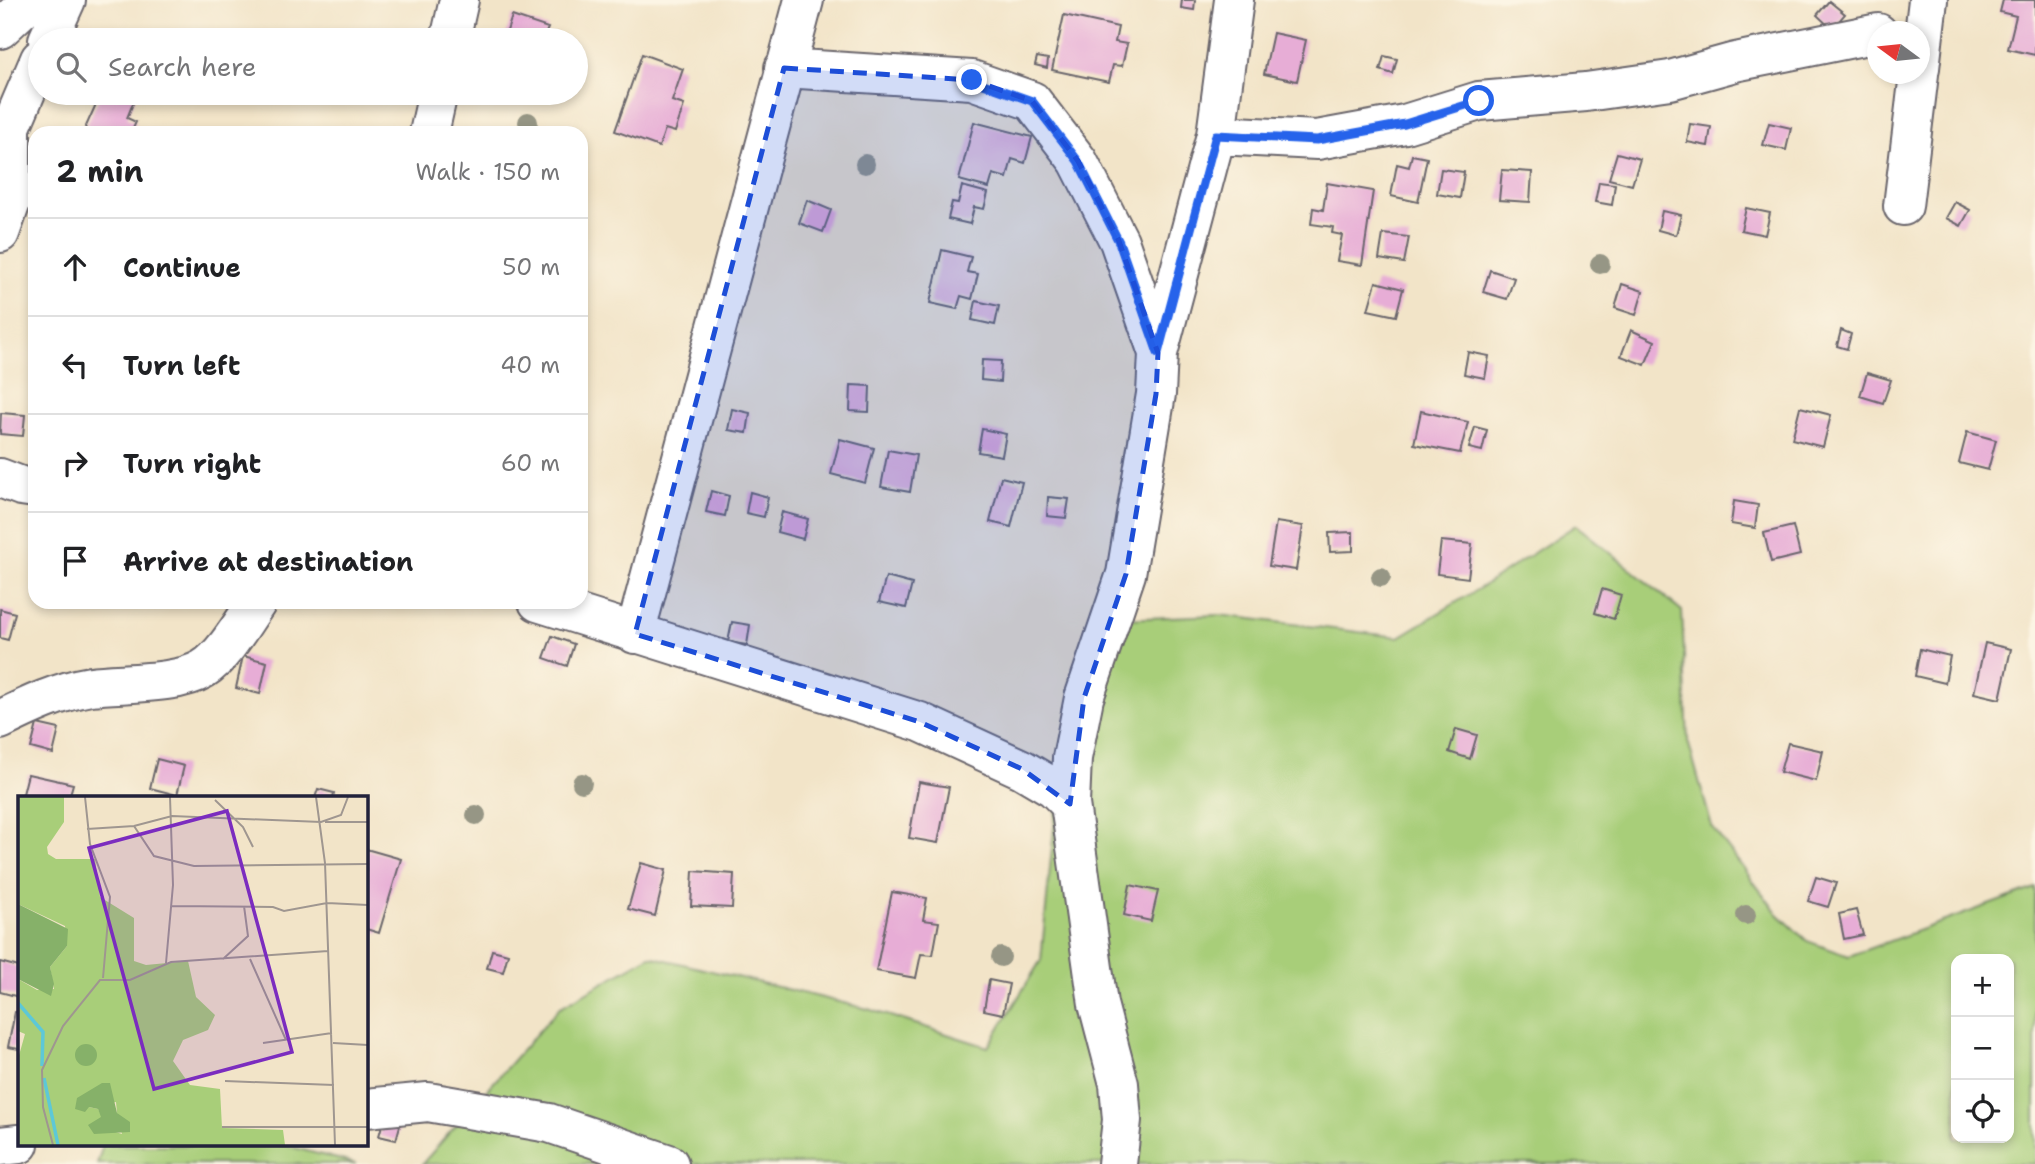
<!DOCTYPE html>
<meta charset="utf-8">
<style>
:root{--surface:#fff;--page:#f2f2f2;--text:#202124;--muted:#757577;--line:#e0e0e0}
body{margin:0;font-family:"Shantell Sans",sans-serif;background:var(--page);color:var(--text)}
.controls{position:absolute;right:21px;bottom:21px;display:grid;overflow:hidden;border-radius:14px;box-shadow:0 4px 10px #0003}
.controls button{width:63px;height:63px;display:grid;place-items:center;padding:0;border:0;border-bottom:2px solid var(--line);background:var(--surface);color:var(--text);font:35px sans-serif}
.compass{position:absolute;left:1867px;top:21px;width:63px;height:63px;border-radius:50%;background:var(--surface);box-shadow:0 4px 10px #0003;rotate:285deg}
.stop{position:absolute;width:21px;height:21px;margin:-16px;border:5px solid #2563eb;border-radius:50%;background:#fff}
.stop.end{background:#2563eb;border-color:#fff;box-shadow:0 2px 7px #0008}
.list{margin:0;padding:0;list-style:none}
h2{display:flex;justify-content:space-between;align-items:center;height:91px;margin:0;padding:0 28px;font-size:30px}
h2 small{font-size:23px;font-weight:400;color:var(--muted)}
.list li{display:grid;grid-template-columns:46px 1fr auto;gap:21px;align-items:center;box-sizing:border-box;height:98px;padding:0 28px;border-top:2px solid var(--line)}
.list b{display:block;font-size:26px;white-space:nowrap}
.list em{font-size:23px;font-style:normal;color:var(--muted)}
.icon{flex:none;width:38px;height:38px;fill:none;stroke:currentColor;stroke-width:2;stroke-linecap:round;stroke-linejoin:round}
.map{position:relative;flex:none;width:2035px;height:1164px;overflow:hidden}
.search{position:absolute;background:var(--surface);box-shadow:0 4px 10px #0003;left:28px;top:28px;width:560px;height:77px;display:flex;align-items:center;gap:18px;box-sizing:border-box;padding:0 24px;border-radius:38px;color:var(--muted);font-size:26px}
.panel{position:absolute;background:var(--surface);box-shadow:0 4px 10px #0003;left:28px;top:126px;width:560px;height:483px;border-radius:21px}
.map>svg:first-child{display:block}
</style>
<div class="map">
<svg width="2035" height="1164" viewBox="0 0 2035 1164">
<rect width="100%" height="100%" fill="#fcf5e5"/>
<filter id="ink" filterUnits="userSpaceOnUse"><feTurbulence type="fractalNoise" baseFrequency=".0143" numOctaves="2"/><feDisplacementMap in="SourceGraphic" scale="14" xChannelSelector="R" yChannelSelector="G"/><feConvolveMatrix kernelMatrix="1 2 1 2 8 2 1 2 1" color-interpolation-filters="sRGB"/></filter>
<filter id="wash" filterUnits="userSpaceOnUse"><feTurbulence type="fractalNoise" baseFrequency=".00686" numOctaves="4" result="noise"/><feDisplacementMap in="SourceGraphic" scale="28" xChannelSelector="R" yChannelSelector="G"/><feGaussianBlur stdDeviation="1.57" result="paint"/><feColorMatrix in="noise" values="0 0 0 0 0 0 0 0 0 0 0 0 0 0 0 0 0 1.4 0 .05"/><feComposite in="paint" operator="in"/></filter>
<g filter="url(#wash)">
<rect width="100%" height="100%" fill="#f2e4c8"/>
<path fill="#a8ce79" stroke="#65785a" stroke-width="2" fill-rule="evenodd" d="M1576,525L1682,611L1688,741L1712,827L1778,914L1807,941L1849,956L2035,888V1164H422L559,1008L650,956L868,1009L988,1047L1041,960L1062,745L1096,620L1219,615L1399,637L1480,588ZM1956,959H2009V1138H1956Z
M103,1145H284L356,1164H97Z"/>
<g id="blocks">
<path fill="#e7add6" d="M1182,0H1195L1194,10L1181,8Z
M2003,0H2035V55L2008,49L2016,16L2000,12Z
M1829,1L1845,14L1832,29L1817,15Z
M1064,15L1118,27L1115,42L1127,44L1122,66L1113,65L1109,82L1052,70Z
M512,16L548,28L543,40H504Z
M1273,33L1306,40L1297,81L1264,74Z
M642,54L683,69L672,101L684,105L675,132L665,129L659,147L615,131Z
M1384,56L1397,59L1393,74L1380,70Z
M1037,57L1048,59L1047,68L1035,65Z
M101,93H129L136,96L127,118L136,122L131,133H83Z
M974,122L1032,137L1025,163L1012,159L1007,178L993,174L989,188L959,180Z
M1769,123L1791,128L1786,150L1763,145Z
M1690,124L1711,127L1708,146L1687,142Z
M1617,153L1640,159L1632,185L1609,179Z
M1412,155L1427,158L1418,202L1391,196L1397,164L1409,167Z
M1441,169L1464,172L1460,198L1437,194Z
M1502,170L1532,172L1530,202L1499,200Z
M1599,182L1615,184L1612,205L1595,202Z
M1327,183L1373,191L1362,265L1337,261L1342,235L1332,233L1333,227L1311,224L1313,208L1323,210Z
M962,186L988,193L984,209L974,207L970,224L948,219L952,202L958,203Z
M807,200L831,210L823,232L799,223Z
M1955,202L1970,210L1961,226L1946,218Z
M1746,208L1770,213L1765,235L1741,230Z
M1662,211L1681,215L1676,235L1658,230Z
M1383,234L1409,237L1404,263L1379,259Z
M942,250L971,257L967,272L978,274L972,299L961,296L957,309L930,303Z
M1490,270L1514,278L1507,299L1483,292Z
M1376,282L1403,289L1396,316L1368,310Z
M1622,284L1643,291L1636,315L1615,308Z
M976,301L999,306L995,325L972,320Z
M1631,330L1655,341L1645,365L1621,356Z
M1841,330L1851,334L1847,349L1837,346Z
M1468,352L1489,356L1485,378L1464,374Z
M982,360L1001,361L1000,382L981,380Z
M1867,373L1891,380L1883,403L1860,396Z
M851,385L870,386L869,412L850,411Z
M1800,407L1831,415L1823,447L1792,439Z
M732,409L750,413L747,433L728,430Z
M1421,411L1468,422L1460,453L1414,444Z
M1,413L25,415L23,436L0,434Z
M1475,427L1487,430L1482,451L1469,448Z
M982,429L1006,434L1002,456L978,452Z
M1967,432L1996,440L1988,470L1959,463Z
M840,439L874,448L865,483L831,474Z
M888,450L916,455L910,492L881,487Z
M1001,477L1022,482L1011,527L990,522Z
M711,491L729,496L725,516L706,512Z
M750,492L768,497L764,517L746,513Z
M1048,497L1069,499L1066,518L1047,516Z
M1734,501L1758,505L1755,528L1731,524Z
M782,512L808,519L803,539L777,532Z
M1276,522L1303,526L1296,570L1269,566Z
M1793,526L1800,555L1771,562L1764,533Z
M1353,532V551L1330,552L1329,533Z
M1441,541L1472,544L1468,578L1437,574Z
M886,577L912,584L906,608L879,602Z
M1602,589L1621,595L1614,619L1595,613Z
M0,609L15,613L8,640L0,638Z
M732,622L750,625L747,645L728,642Z
M552,636L574,644L567,666L544,658Z
M1985,643L2011,649L2000,699L1974,693Z
M1920,649L1950,656L1945,683L1915,676Z
M243,656L267,662L260,694L236,688Z
M37,724L59,729L53,754L31,748Z
M1456,729L1477,735L1470,759L1449,752Z
M1788,743L1823,751L1816,781L1780,772Z
M157,759L184,766L177,795L150,788Z
M28,774L73,784L69,798H22Z
M919,782L949,787L938,843L909,838Z
M318,789L334,793L333,798H315Z
M366,849L401,859L379,933L366,929Z
M641,863L666,870L655,916L628,909Z
M693,871L734,874L732,908L691,906Z
M1816,877L1836,883L1828,907L1808,901Z
M1130,885L1158,891L1151,921L1124,915Z
M892,892L927,898L923,920L939,922L933,955L921,954L916,978L876,971Z
M1856,910L1863,935L1844,939L1839,914Z
M492,950L508,954L503,972L487,968Z
M0,962L19,967V997L0,992Z
M989,980L1009,984L1003,1014L984,1010Z
M15,1012H19V1049L8,1047Z
M384,1118L401,1122L396,1140L379,1136Z"/>
</g>
</g>
<g filter="url(#ink)">
<use href="#blocks" fill-opacity="0" stroke="#6b666c" stroke-width="2"/>
<g fill="none" stroke-linecap="round" stroke-linejoin="round">
<defs>
<path id="minor" d="M0,29L31,0
M48,40L66,0
M450,40L459,0
M784,68L972,80L1032,101L1078,161L1119,241L1158,353
M1920,68L1928,0
M429,133L438,93
M1216,135L1317,140L1405,124L1479,101L1586,92L1670,80L1735,62L1878,33
M1903,206L1919,74
M0,233L11,202V127L40,59
M0,478L21,486L35,488
M538,602L920,722L1022,769L1054,788L1070,804
M635,634L804,0
M0,720C28,706 60,691 91,686C122,682 177,685 203,669C223,657 244,621 257,602
M366,1108L428,1102L549,1123L669,1164
M0,1146L19,1144
M1117,1164L1122,1120L1119,1084L1098,1004L1070,804L1072,758L1084,698L1126,574L1156,394L1158,353L1216,135L1234,0"/>
</defs>
<use href="#minor" stroke="#6b666c" stroke-width="42"/>
<use href="#minor" stroke="#fff" stroke-width="38"/>
</g>
<g fill="#969685">
<circle cx="528" cy="122" r="10"/>
<circle cx="865" cy="164" r="10"/>
<circle cx="1600" cy="264" r="10"/>
<circle cx="1381" cy="577" r="10"/>
<circle cx="582" cy="783" r="10"/>
<circle cx="476" cy="815" r="10"/>
<circle cx="1746" cy="915" r="10"/>
<circle cx="1001" cy="957" r="10"/>
</g>
</g>
<g fill="none" stroke-linecap="round" stroke-linejoin="round" filter="url(#ink)">
<path stroke="#2563eb" stroke-width="9" d="M972,80L1032,101L1078,161L1119,242L1158,353L1216,135L1317,140L1405,124L1479,101"/>
</g>
<path fill="#1d4ed8" fill-opacity="0.2" stroke="#1d4ed8" stroke-width="5" stroke-dasharray="14 9" stroke-linejoin="round" d="M784,68L972,80L1032,101L1078,161L1119,241L1158,353L1156,394L1126,574L1084,698L1070,804L1022,769L920,722L635,634Z"/>
<g transform="translate(18 796)">
<rect width="350" height="350" fill="#f2e4c8"/>
<path d="M0,1H46V26L29,51L30,58L38,63H77L82,101L116,122V165L128,169L170,165L178,201L197,219L190,234L165,244L155,265L172,289L202,293L204,332L265,334L267,349H0V263L7,238L0,235V183L19,194L36,193L32,171L49,150L47,130L0,108ZM98,306L99,317L104,338L91,334L80,313L71,311Z" fill="#a8ce79" fill-rule="evenodd"/>
<path d="M0,108L50,133L49,150L32,171L36,188L33,200L0,183ZM57 259a11 11 0 1 1 22 0a11 11 0 1 1-22 0ZM84,287H92L99,317L112,326V336L76,338L70,329L83,321L80,313L71,311L67,316L57,313L59,302Z" fill="#86b169"/>
<path fill="none" stroke="#5dc8d7" stroke-width="3.5" d="M0,207L25,236L24,270M26,282L40,349"/>
<path fill="none" stroke="#9f9690" stroke-width="2" d="M67,1L72,48L92,101L85,182M298,1L307,67L317,349M197,4L225,31L235,51M307,26H350M116,30L136,60L176,70L350,68M69,33L116,30L154,20L303,26L323,19L330,1M154,110L255,111L266,115L309,107L350,109M205,163L230,140L226,110M232,163L268,244M148,167L155,89L152,1M245,247L314,237M315,247L350,249M207,285L316,289M204,331H350M35,349L25,311L24,274L45,230L82,184H112L153,166L310,155"/>
<path fill="#7b2cbf" fill-opacity="0.15" stroke="#7b2cbf" stroke-width="3.5" d="M209,15L274,256L136,293L71,52Z"/>
<rect width="350" height="350" fill="none" stroke="#22223b" stroke-width="3.5"/>
</g>
</svg>
<div class="controls">
<button>+</button>
<button>−</button>
<button><svg class="icon" aria-label="locate" viewBox="0 0 24 24"><circle cx="12" cy="12" r="6"/><path d="M12 2v4M12 18v4M2 12h4M18 12h4"/></svg></button>
</div>
<svg class="compass" viewBox="-18 -18 36 36"><path d="M0-13l5 13h-10z" fill="#e53935"/><path d="M0 13l5-13h-10z" fill="#757577"/></svg>
<div class="stop" style="left:1479px;top:101px"></div>
<div class="stop end" style="left:972px;top:80px"></div>
<div class="search"><svg class="icon" aria-label="search" viewBox="0 0 24 24"><circle cx="10" cy="10" r="6"/><path d="M15 15l6 6"/></svg>Search here</div>
<section class="panel">
<h2>2 min<small>Walk · 150 m</small></h2>
<ul class="list">
<li><svg class="icon" aria-label="ahead" viewBox="0 0 24 24"><path d="M12 20V5M6 11l6-6 6 6"/></svg><div><b>Continue</b></div><em>50 m</em></li>
<li><svg class="icon" aria-label="left" viewBox="0 0 24 24"><path d="M17 20v-9H6M10 6l-5 5 5 5"/></svg><div><b>Turn left</b></div><em>40 m</em></li>
<li><svg class="icon" aria-label="right" viewBox="0 0 24 24"><path d="M7 20v-9h11M14 6l5 5-5 5"/></svg><div><b>Turn right</b></div><em>60 m</em></li>
<li><svg class="icon" aria-label="arrive" viewBox="0 0 24 24"><path d="M6 21V4h12l-3 4 3 4H6"/></svg><div><b>Arrive at destination</b></div></li>
</ul>
</section>
</div>
